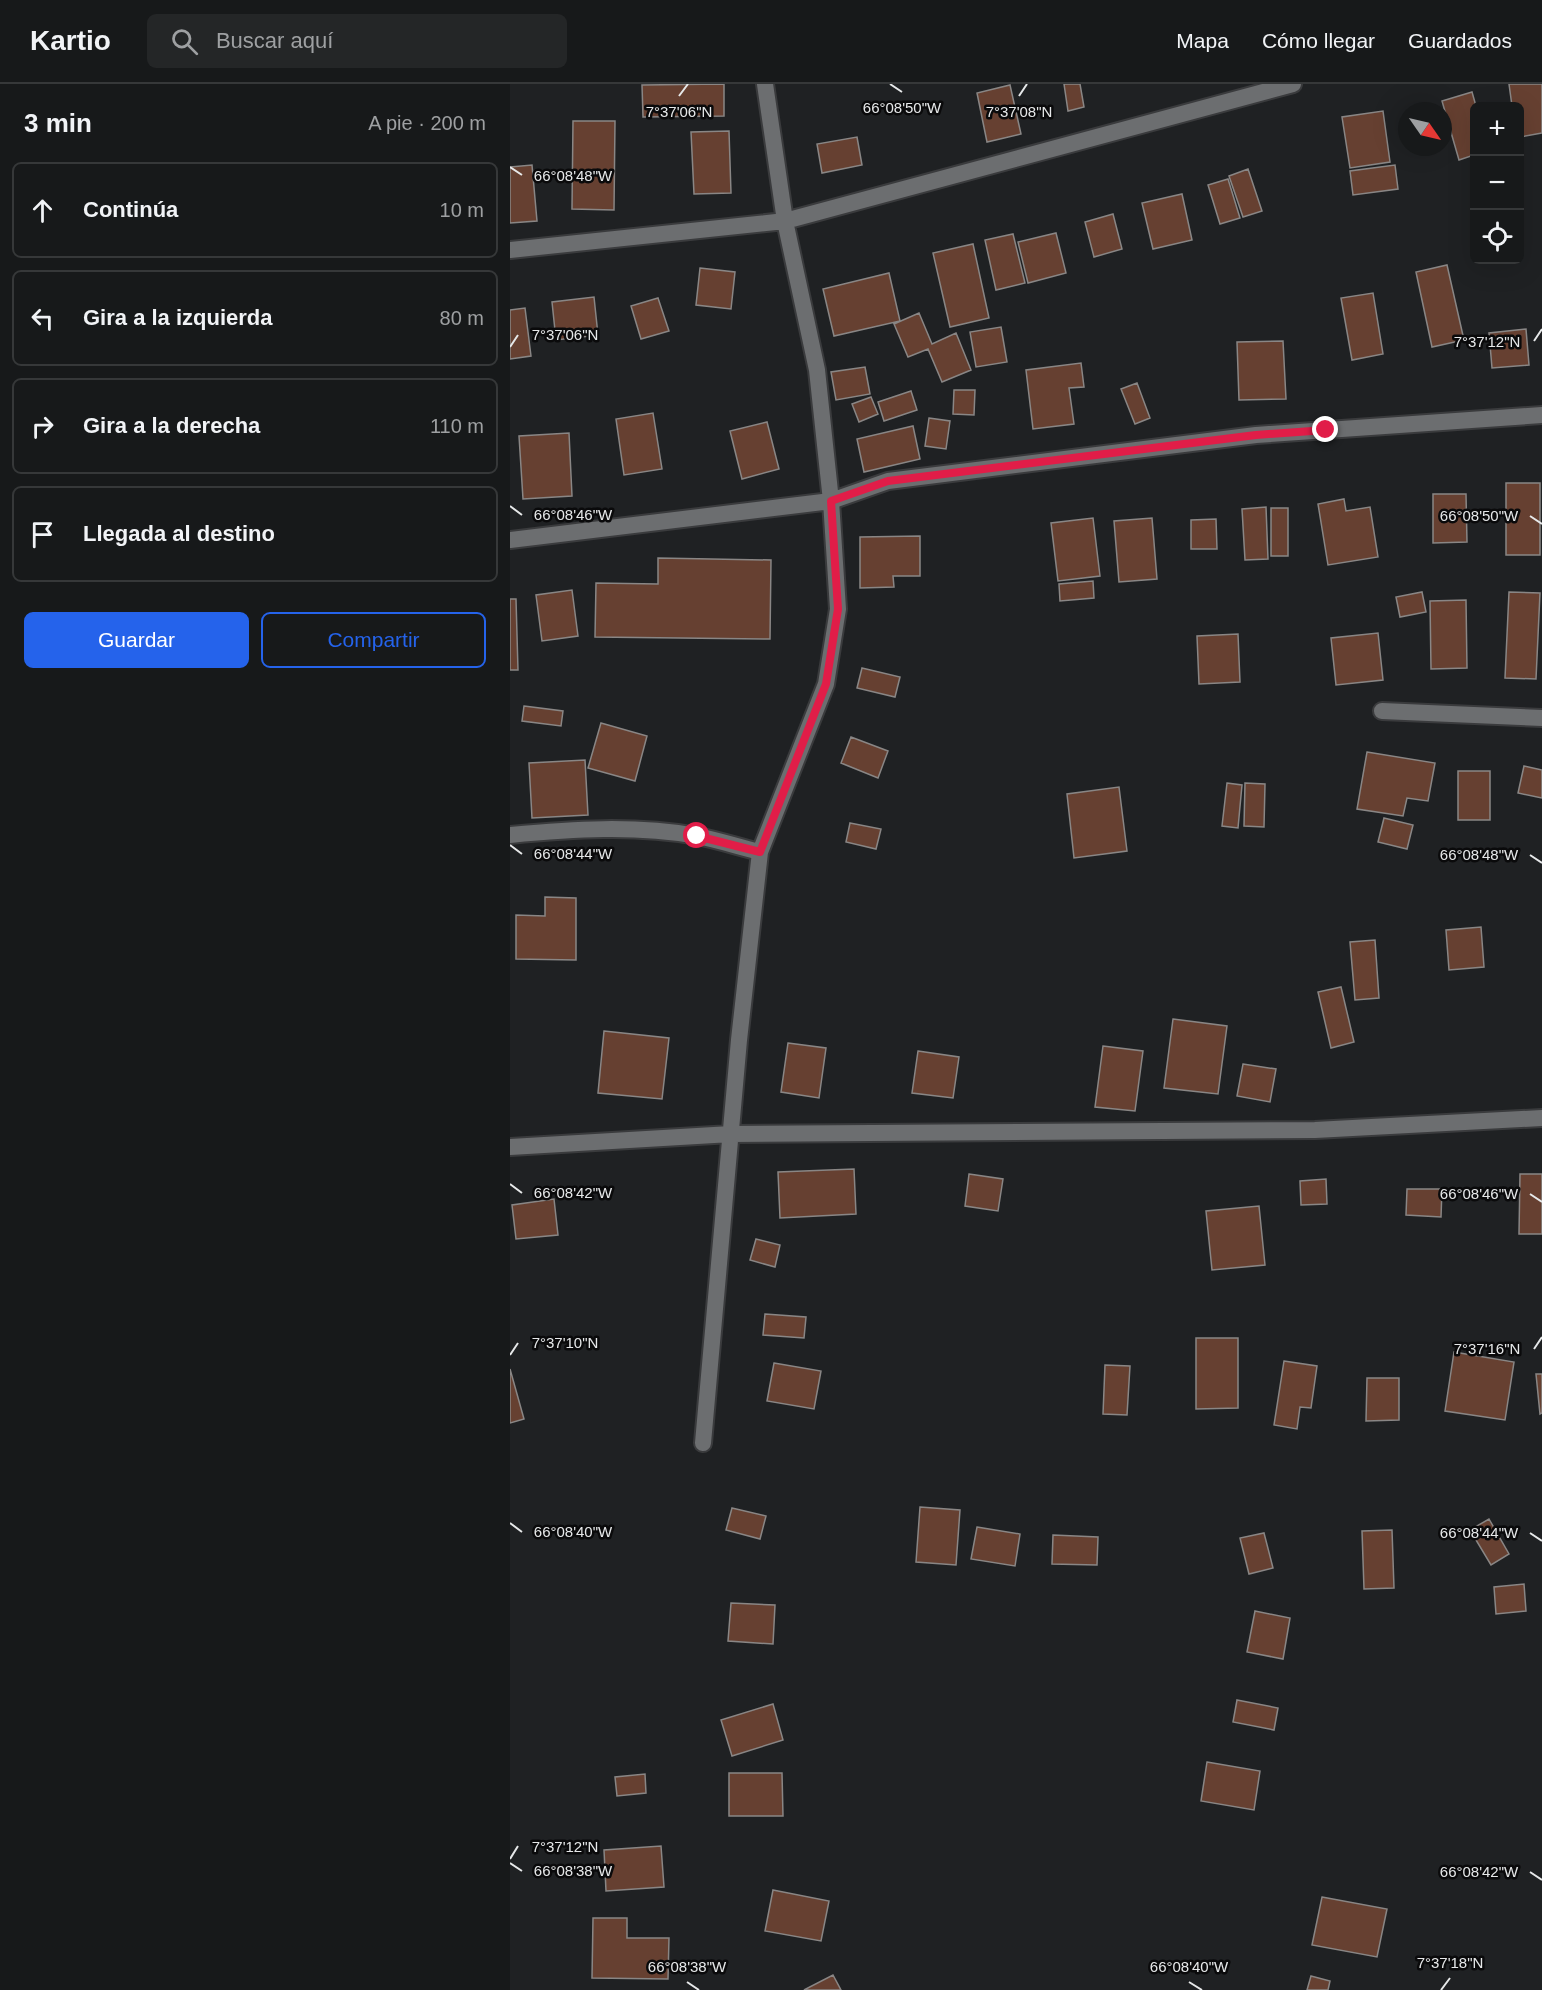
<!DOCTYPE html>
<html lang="es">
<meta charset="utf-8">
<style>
:root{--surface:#17191a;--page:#242627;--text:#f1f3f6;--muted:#9ea0a2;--line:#363839;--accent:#2563eb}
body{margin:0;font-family:Arial,sans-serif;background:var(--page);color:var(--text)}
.controls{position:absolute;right:18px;top:18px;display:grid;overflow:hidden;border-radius:9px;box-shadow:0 6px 24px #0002}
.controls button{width:54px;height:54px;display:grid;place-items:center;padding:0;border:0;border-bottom:2px solid var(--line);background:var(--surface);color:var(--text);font:30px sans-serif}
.compass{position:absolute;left:888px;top:18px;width:54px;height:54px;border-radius:50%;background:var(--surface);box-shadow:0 6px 24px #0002;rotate:124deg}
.stop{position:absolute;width:18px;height:18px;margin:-14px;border:4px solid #e11d48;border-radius:50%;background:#fff}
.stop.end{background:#e11d48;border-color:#fff;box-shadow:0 2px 6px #0008}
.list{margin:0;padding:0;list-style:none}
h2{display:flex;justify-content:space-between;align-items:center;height:78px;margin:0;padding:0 24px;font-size:26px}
h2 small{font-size:20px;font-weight:400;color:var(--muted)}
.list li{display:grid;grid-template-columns:39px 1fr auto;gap:18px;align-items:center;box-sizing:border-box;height:96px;margin:0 12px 12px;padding:0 12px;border:2px solid var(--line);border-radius:9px}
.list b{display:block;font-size:22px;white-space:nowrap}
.list em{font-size:20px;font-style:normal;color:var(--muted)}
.actions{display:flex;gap:12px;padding:18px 24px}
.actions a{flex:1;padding:14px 0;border:2px solid var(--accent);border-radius:9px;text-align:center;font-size:21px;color:var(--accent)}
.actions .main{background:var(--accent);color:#fff}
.icon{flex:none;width:33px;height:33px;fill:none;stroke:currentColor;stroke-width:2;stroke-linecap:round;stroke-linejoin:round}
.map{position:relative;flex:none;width:1032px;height:1906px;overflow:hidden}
header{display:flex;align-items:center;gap:36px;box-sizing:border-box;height:84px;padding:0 30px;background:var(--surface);border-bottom:2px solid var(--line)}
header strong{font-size:28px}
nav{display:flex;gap:33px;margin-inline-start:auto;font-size:21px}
.search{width:420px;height:54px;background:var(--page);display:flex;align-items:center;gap:15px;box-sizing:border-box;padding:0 21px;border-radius:9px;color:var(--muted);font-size:22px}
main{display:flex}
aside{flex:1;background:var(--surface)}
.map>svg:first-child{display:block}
</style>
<header>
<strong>Kartio</strong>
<div class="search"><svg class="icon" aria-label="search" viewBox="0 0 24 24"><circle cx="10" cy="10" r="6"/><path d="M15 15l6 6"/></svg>Buscar aquí</div>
<nav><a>Mapa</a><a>Cómo llegar</a><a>Guardados</a></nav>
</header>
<main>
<aside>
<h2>3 min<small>A pie · 200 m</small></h2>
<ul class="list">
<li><svg class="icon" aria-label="ahead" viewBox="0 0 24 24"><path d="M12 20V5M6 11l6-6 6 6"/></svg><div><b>Continúa</b></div><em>10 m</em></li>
<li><svg class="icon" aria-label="left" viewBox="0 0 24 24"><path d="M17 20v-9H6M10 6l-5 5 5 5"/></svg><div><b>Gira a la izquierda</b></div><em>80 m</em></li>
<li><svg class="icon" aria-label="right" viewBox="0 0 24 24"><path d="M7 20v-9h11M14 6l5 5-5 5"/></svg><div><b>Gira a la derecha</b></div><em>110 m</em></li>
<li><svg class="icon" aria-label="arrive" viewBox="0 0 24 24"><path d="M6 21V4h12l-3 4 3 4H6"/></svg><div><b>Llegada al destino</b></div></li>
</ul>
<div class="actions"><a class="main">Guardar</a><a>Compartir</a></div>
</aside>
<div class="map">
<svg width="1032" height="1906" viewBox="0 0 1032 1906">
<rect width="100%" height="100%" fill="#1f2123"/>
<path fill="#664031" stroke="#898685" stroke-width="1.5" d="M214,0V32L133,33L132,1Z
M554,0H570L574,23L558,27Z
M999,0H1032V49L1010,53V22H1002Z
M500,1L511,50L477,58L467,9Z
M962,8L966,22L964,71L949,76L932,17Z
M873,27L880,78L840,84L832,33Z
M63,37H105L104,126L62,125Z
M219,47L221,109L184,110L181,48Z
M347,53L352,81L312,89L307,60Z
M22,81L27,137L0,139V83Z
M885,81L888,105L843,111L840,87Z
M738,85L752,127L733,133L719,92Z
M718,95L730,134L710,140L698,101Z
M672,110L682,156L643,165L632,119Z
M603,130L612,165L584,173L575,138Z
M546,149L556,189L518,199L508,158Z
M503,150L515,199L486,206L475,156Z
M463,160L479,234L440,243L423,169Z
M937,181L954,256L922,263L906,188Z
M190,184L225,188L221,225L186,221Z
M379,189L390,237L324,252L313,205Z
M863,209L873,270L842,276L831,214Z
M84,213L88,251L46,256L42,218Z
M148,214L159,247L131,255L121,222Z
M15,224L21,272L0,275V226Z
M409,229L422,260L446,249L461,286L432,298L418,265L398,273L384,240Z
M491,243L497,278L466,283L460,248Z
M1016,245L1019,281L982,284L979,249Z
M773,257L776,315L729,316L727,258Z
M571,279L574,303L559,304L564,340L523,345L516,286Z
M355,283L360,310L326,316L321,288Z
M627,299L640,334L625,340L611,305Z
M444,306H465L464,331L443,330Z
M401,307L407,326L374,337L368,318Z
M361,313L368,330L349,338L342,320Z
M143,329L152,385L114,391L106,335Z
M419,334L440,337L436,365L415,362Z
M257,338L269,385L232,395L220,347Z
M403,342L410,375L354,388L347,355Z
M59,349L62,412L13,415L9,352Z
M996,399H1030V471H996Z
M923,410H956L957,458L923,459Z
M834,415L836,427L860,423L868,473L818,481L808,420Z
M756,423L758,475L735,476L732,425Z
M761,424H778V472H761Z
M583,434L590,492L548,497L541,439Z
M642,434L647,495L609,498L604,437Z
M706,435L707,465H681V436Z
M410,452V492H383L384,503L350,504V453Z
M148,474L261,476L260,555L85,553L86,499L148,500Z
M583,497L584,514L550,517L549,500Z
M62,506L68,552L32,557L26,511Z
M912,508L916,528L890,533L886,513Z
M999,508L1030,509L1026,595L995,594Z
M0,515H6L8,586H0Z
M956,516L957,584L921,585L920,517Z
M868,549L873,596L826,601L821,554Z
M728,550L730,598L689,600L687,552Z
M352,584L390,593L385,613L347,604Z
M14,622L53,627L51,642L12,637Z
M91,639L137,652L125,697L78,684Z
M341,653L378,667L368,694L331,679Z
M857,668L925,679L918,717L897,714L893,732L847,725Z
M75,676L78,731L22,734L19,679Z
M1014,682L1032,686V714L1008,709Z
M948,687H980V736H948Z
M717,699L732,701L728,744L712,742Z
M735,699L755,700L754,743L734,742Z
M609,703L617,767L564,774L557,710Z
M874,734L903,741L897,765L868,758Z
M340,739L371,745L366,765L336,758Z
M35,813L66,814V876L6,875V831L35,832Z
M971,843L974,883L939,886L936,846Z
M865,856L869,914L845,916L840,858Z
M831,903L844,958L821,964L808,908Z
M663,935L717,942L708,1010L654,1004Z
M94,947L159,954L152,1015L88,1009Z
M278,959L316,964L309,1014L271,1008Z
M593,962L633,967L625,1027L585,1023Z
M408,967L449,973L443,1014L402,1009Z
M733,980L766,985L760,1018L727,1012Z
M344,1085L346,1130L270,1134L268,1088Z
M459,1090L493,1095L488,1127L455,1122Z
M1010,1090H1032V1150H1009Z
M816,1095L817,1120L791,1121L790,1097Z
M897,1105H932L931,1133L896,1131Z
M44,1115L48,1151L6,1155L2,1121Z
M749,1122L755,1181L702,1186L696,1127Z
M246,1155L270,1161L265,1183L240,1176Z
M255,1230L296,1233L294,1254L253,1251Z
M686,1254H728V1324L686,1325Z
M944,1268L1004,1278L995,1336L935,1327Z
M774,1277L807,1282L801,1324L790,1323L787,1345L764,1341Z
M264,1279L311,1287L304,1325L257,1317Z
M595,1281L620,1282L617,1331L593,1330Z
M0,1285L14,1335L0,1339Z
M1026,1290H1032V1329L1030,1330Z
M857,1294H889V1336L856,1337Z
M410,1423L450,1426L446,1481L406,1478Z
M222,1424L256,1432L250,1455L216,1446Z
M979,1435L999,1470L981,1481L960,1446Z
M467,1443L510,1450L505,1482L461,1475Z
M882,1446L884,1504L854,1505L852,1447Z
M754,1449L763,1484L739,1490L730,1454Z
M543,1451L588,1453L587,1481L542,1480Z
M1014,1500L1016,1527L986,1530L984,1503Z
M221,1519L265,1521L263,1560L218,1557Z
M745,1527L780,1534L773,1575L737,1568Z
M727,1616L768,1624L764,1646L723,1638Z
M263,1620L273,1656L222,1672L211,1636Z
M697,1678L750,1687L744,1726L691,1717Z
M219,1689H272L273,1732H219Z
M135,1690L136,1709L107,1712L105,1693Z
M151,1762L154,1803L96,1807L94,1766Z
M263,1806L319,1817L311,1857L255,1847Z
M812,1813L877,1825L867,1873L802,1861Z
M83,1834H117V1854H159L158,1895L82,1894Z
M323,1891L331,1906H294Z
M801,1892L820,1897L818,1906H797Z"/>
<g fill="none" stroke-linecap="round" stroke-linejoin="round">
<defs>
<path id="minor" d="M0,166L275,137L783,0
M0,456L321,417L378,397L746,351L1032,331
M872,627L1032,634
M0,751C62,745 126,741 187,752C208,756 229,763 250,768
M0,1063L221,1050L805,1046L1032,1034
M193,1359L229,956L250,768L316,600L328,525L321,417L307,286L275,137L255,0"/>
</defs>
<use href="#minor" stroke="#3a3b3d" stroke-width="20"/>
<use href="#minor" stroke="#6c6e70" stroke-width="16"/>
</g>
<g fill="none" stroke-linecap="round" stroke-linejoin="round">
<path stroke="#e11d48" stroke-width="8" d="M187,752L250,768L316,600L328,525L321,417L378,397L746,351L816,346"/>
</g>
<path fill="none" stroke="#e6e8e9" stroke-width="2" d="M380,0L392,8M169,12L178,0M509,12L517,0M0,83L12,91M1024,257L1032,245M0,263L8,251M0,422L12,431M1020,432L1032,440M0,761L12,770M1020,771L1032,779M0,1100L12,1109M1020,1110L1032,1118M1024,1265L1032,1253M0,1271L8,1259M0,1439L12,1448M1020,1449L1032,1457M0,1775L8,1762M0,1779L12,1787M1020,1788L1032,1796M177,1898L189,1906M679,1898L692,1906M931,1906L940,1894"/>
<g font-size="15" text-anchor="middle" fill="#e6e8e9" stroke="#0a0a0b" stroke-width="5" stroke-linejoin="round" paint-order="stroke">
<text x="392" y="29">66°08'50"W</text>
<text x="169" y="33">7°37'06"N</text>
<text x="509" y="33">7°37'08"N</text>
<text x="63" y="97">66°08'48"W</text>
<text x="55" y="256">7°37'06"N</text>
<text x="977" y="263">7°37'12"N</text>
<text x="63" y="436">66°08'46"W</text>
<text x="969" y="437">66°08'50"W</text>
<text x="63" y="775">66°08'44"W</text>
<text x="969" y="776">66°08'48"W</text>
<text x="63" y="1114">66°08'42"W</text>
<text x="969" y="1115">66°08'46"W</text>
<text x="55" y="1264">7°37'10"N</text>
<text x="977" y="1270">7°37'16"N</text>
<text x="63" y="1453">66°08'40"W</text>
<text x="969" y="1454">66°08'44"W</text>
<text x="55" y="1768">7°37'12"N</text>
<text x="63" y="1792">66°08'38"W</text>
<text x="969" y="1793">66°08'42"W</text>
<text x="940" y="1884">7°37'18"N</text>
<text x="177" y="1888">66°08'38"W</text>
<text x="679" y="1888">66°08'40"W</text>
</g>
</svg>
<div class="controls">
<button>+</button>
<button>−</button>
<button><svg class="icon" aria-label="locate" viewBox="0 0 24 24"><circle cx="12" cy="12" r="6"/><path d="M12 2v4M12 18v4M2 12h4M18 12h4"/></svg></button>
</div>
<svg class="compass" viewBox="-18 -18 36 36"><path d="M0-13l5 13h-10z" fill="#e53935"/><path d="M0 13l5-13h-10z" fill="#9ea0a2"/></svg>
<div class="stop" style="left:187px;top:752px"></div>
<div class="stop end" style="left:816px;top:346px"></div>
</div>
</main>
